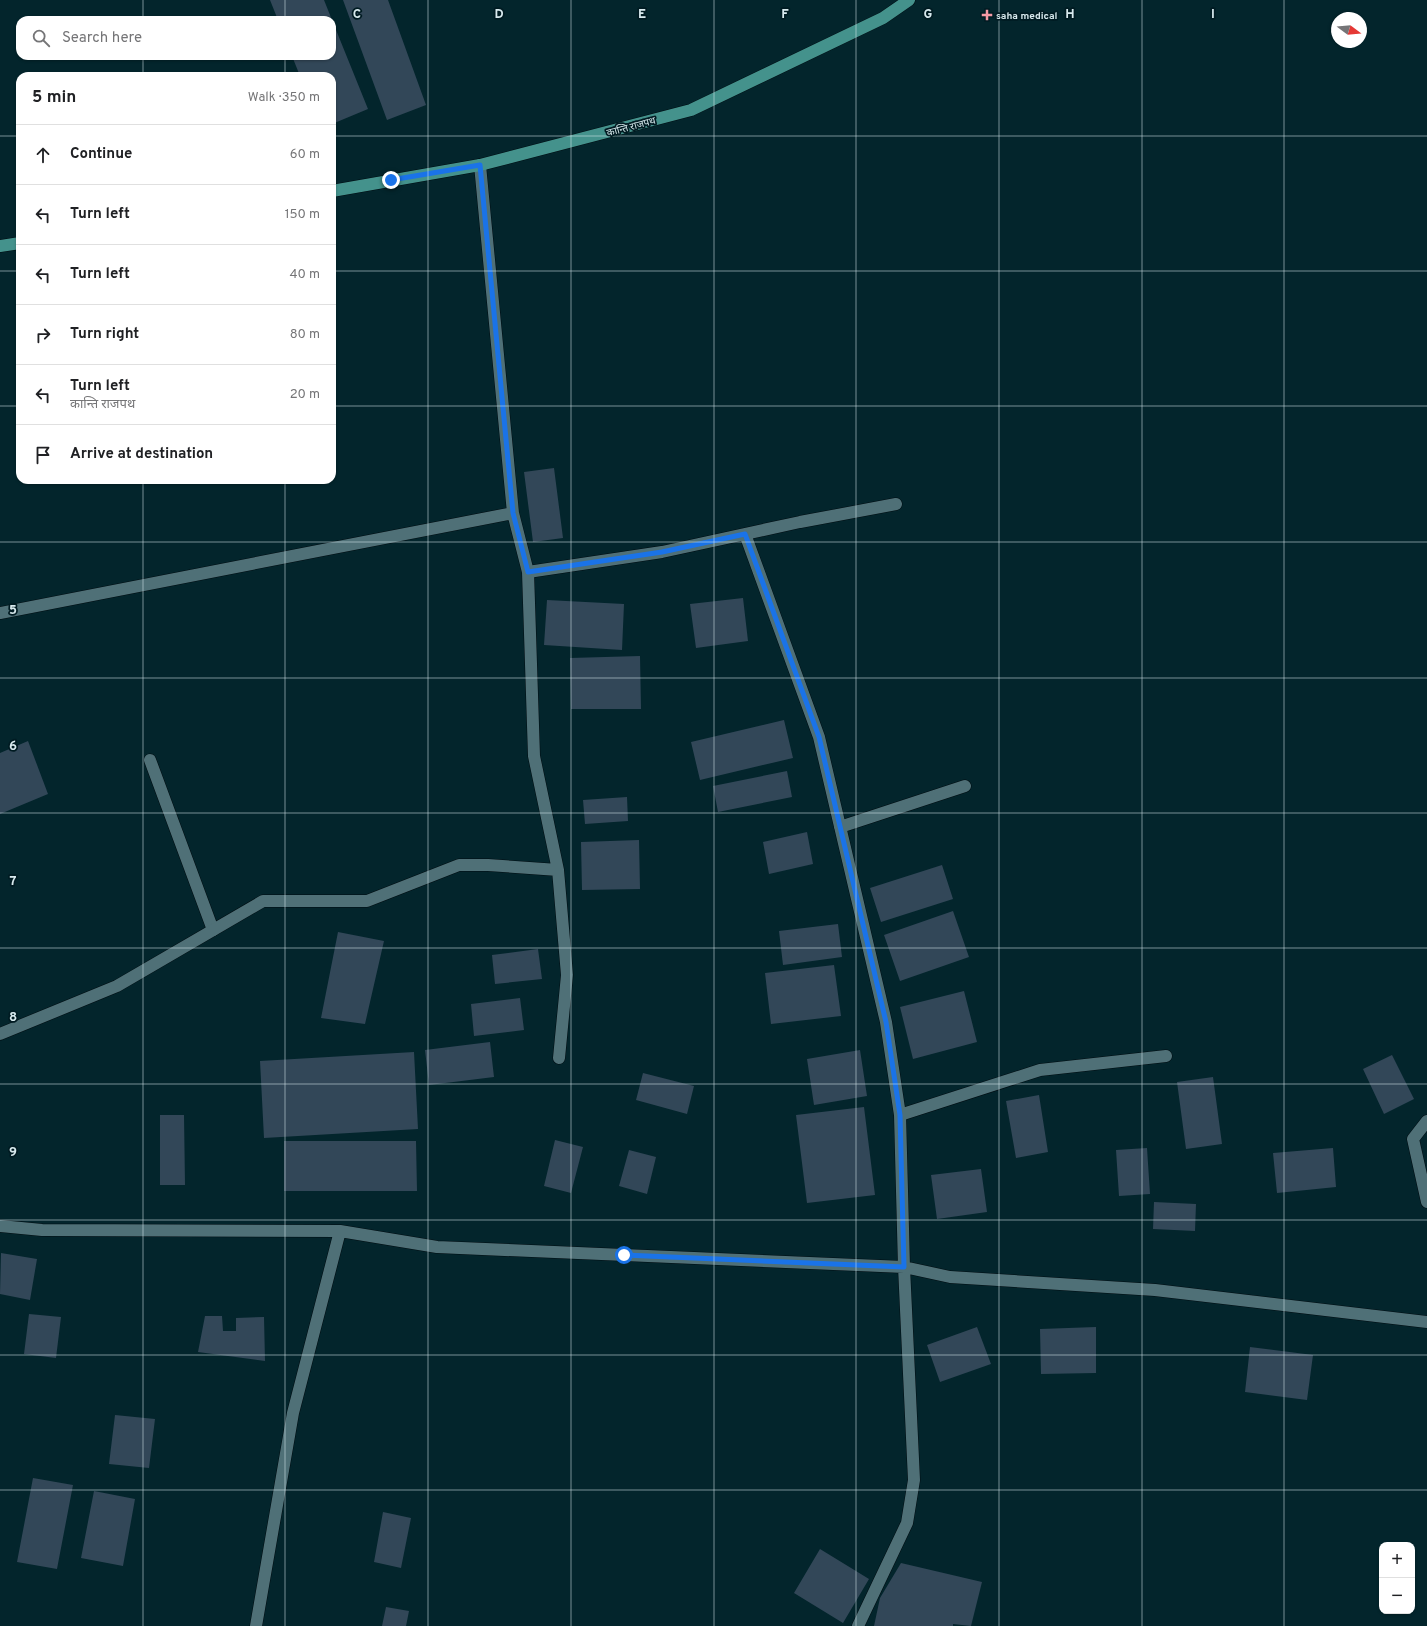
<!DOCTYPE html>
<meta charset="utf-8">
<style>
:root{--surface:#fff;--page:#f2f2f2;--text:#202124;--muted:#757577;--line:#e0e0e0}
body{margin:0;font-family:Overpass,"Noto Sans Devanagari",sans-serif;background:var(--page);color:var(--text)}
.controls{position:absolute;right:12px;bottom:12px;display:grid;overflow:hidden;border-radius:8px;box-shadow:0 1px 3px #0004}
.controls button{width:36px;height:36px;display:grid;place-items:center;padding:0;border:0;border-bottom:1px solid var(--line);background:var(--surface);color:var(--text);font:20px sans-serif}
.compass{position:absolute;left:1331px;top:12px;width:36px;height:36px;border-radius:50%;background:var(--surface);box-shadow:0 1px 3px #0004;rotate:106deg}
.stop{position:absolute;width:12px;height:12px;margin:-9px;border:3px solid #1a73e8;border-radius:50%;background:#fff}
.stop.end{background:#1a73e8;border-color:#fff;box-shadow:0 1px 4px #0008}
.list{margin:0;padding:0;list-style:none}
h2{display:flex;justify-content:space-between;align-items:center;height:52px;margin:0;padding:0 16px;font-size:17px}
h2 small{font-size:13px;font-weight:400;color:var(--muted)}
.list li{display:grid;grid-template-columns:26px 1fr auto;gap:12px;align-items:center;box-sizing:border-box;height:60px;padding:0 16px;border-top:1px solid var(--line)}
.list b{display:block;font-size:15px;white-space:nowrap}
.list p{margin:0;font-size:13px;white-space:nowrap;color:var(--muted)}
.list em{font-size:13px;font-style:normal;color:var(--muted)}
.icon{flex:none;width:22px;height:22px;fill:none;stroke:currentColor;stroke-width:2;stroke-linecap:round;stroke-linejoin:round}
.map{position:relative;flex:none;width:1427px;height:1626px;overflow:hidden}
.search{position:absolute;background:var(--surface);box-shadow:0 1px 3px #0004;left:16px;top:16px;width:320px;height:44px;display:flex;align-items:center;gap:10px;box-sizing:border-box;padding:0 14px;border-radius:12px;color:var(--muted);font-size:15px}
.panel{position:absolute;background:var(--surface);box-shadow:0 1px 3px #0004;left:16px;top:72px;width:320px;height:412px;border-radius:12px}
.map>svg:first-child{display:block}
</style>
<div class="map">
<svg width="1427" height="1626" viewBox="0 0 1427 1626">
<rect width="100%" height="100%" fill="#03252c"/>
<path fill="#324758" d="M270,0H324L332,20H278Z
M343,0H388L426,105L387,120Z
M332,20L368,109L332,124V76H300L292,56H332Z
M554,468L563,538L533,542L524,472Z
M743,598L748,641L696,648L690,604Z
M547,600L624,604L622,650L544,645Z
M640,656L641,709H571L570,658Z
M784,720L793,758L700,780L691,742Z
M28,741L48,794L0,814V753Z
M787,771L792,797L718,812L713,786Z
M627,797L628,821L585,824L583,800Z
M807,832L813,864L769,874L763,842Z
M639,840L640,889L582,890L581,842Z
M942,865L953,899L881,922L870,888Z
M953,911L969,957L900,981L884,935Z
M838,924L842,957L783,965L779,931Z
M338,932L384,941L365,1024L321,1018Z
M538,949L542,979L495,984L492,955Z
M834,965L841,1016L771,1024L765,973Z
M964,991L977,1042L913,1059L900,1007Z
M520,998L524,1030L474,1036L471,1004Z
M490,1042L494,1077L429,1085L425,1050Z
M860,1050L867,1096L814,1105L807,1059Z
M414,1052L418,1129L264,1138L260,1061Z
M1392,1055L1414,1099L1384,1114L1363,1069Z
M643,1073L694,1086L687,1114L636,1100Z
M1213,1077L1222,1144L1186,1149L1177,1082Z
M1039,1095L1048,1152L1016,1158L1006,1101Z
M864,1107L875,1195L807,1203L796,1115Z
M160,1115H184L185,1185H160Z
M555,1140L583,1147L571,1193L544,1186Z
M284,1141H416L417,1191H284Z
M1147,1148L1150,1194L1119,1196L1116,1150Z
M1333,1148L1336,1187L1277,1193L1273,1153Z
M629,1150L656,1157L647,1194L619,1186Z
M981,1169L987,1212L937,1219L931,1175Z
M1154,1202L1196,1204L1195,1231L1153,1229Z
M1,1253L37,1259L30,1300L0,1294Z
M29,1314L61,1317L56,1358L24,1354Z
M205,1316H222L223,1331H236V1318L264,1317L265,1361L198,1352Z
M977,1327L991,1364L940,1382L927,1345Z
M1096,1327V1373L1041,1374L1040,1329Z
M1250,1347L1313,1355L1307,1400L1245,1392Z
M115,1415L155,1419L149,1468L109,1464Z
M33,1478L73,1485L57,1569L17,1562Z
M94,1491L135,1499L123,1566L81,1558Z
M383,1512L411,1518L401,1568L374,1562Z
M820,1549L869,1579L843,1623L794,1593Z
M901,1563L982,1582L971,1626L953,1624V1626H874L880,1598Z
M386,1607L409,1611L406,1626H382Z"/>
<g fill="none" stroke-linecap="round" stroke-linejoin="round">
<defs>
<path id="lane" d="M150,760L213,930"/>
<path id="street" d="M480,165L513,513L528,572L534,756L558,870L567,975L559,1058
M745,534L819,737L886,1022L900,1115L904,1267L914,1480L907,1523L858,1626
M528,572L662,552L800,522L896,504
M0,613L513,513
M840,827L965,786
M0,1034L117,986L263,901H367L459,865H488L558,870
M900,1115L1040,1070L1166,1056
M1427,1121L1413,1139L1427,1202
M0,1226L42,1230L340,1231L437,1247L904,1267L950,1277L1155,1290L1427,1322
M256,1626L293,1413L340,1231"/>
<path id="primary" d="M332,191L480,165L691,110L883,18L909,0
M0,246L20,243"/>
</defs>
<use href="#lane" stroke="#000d12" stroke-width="13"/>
<use href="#street" stroke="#000d12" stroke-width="13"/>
<use href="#primary" stroke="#000d12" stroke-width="13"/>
<use href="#lane" stroke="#4f7077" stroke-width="12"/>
<use href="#street" stroke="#4f7077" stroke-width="12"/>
<use href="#primary" stroke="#44928c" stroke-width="12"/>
</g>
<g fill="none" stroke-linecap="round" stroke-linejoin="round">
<path stroke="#1a73e8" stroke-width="5" d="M391,180L480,165L513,513L528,572L662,552L745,534L819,737L886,1022L900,1115L904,1267L624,1255"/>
</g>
<path fill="none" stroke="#d8eaee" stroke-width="1" stroke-opacity="0.55" d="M143,0V20M285,0V20M428,0V1626M571,0V1626M714,0V1626M856,0V1626M999,0V1626M1142,0V1626M1284,0V1626M143,56V76M285,56V76M0,136H20M332,136H1427M0,271H20M332,271H1427M0,406H20M332,406H1427M143,480V1626M285,480V1626M0,542H1427M0,678H1427M0,813H1427M0,948H1427M0,1084H1427M0,1220H1427M0,1355H1427M0,1490H1427"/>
<path fill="#f49aa6" stroke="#001b22" stroke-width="1.5" d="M985 9h4v4h4v4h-4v4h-4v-4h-4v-4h4z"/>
<g text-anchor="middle" stroke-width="3.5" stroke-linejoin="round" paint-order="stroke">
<g font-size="10" font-weight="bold" fill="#d8eaee" stroke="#001b22" text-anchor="start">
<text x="996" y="19">saha medical</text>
</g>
<g font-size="10" fill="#d8eaee" stroke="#001b22">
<text transform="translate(631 126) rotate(-15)" y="4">कान्ति राजपथ</text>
</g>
</g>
<g font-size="13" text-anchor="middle" font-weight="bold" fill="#d8eaee" stroke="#001b22" stroke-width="3.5" stroke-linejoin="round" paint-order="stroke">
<text x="357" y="18">C</text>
<text x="499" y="18">D</text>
<text x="642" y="18">E</text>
<text x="785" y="18">F</text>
<text x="928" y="18">G</text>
<text x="1070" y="18">H</text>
<text x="1213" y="18">I</text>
<text x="13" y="614">5</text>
<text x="13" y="750">6</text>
<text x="13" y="885">7</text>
<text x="13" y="1021">8</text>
<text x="13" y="1156">9</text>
</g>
</svg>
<div class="controls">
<button>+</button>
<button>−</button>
</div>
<svg class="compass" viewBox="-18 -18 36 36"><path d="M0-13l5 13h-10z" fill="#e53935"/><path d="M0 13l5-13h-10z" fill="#757577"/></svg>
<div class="stop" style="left:624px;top:1255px"></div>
<div class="stop end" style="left:391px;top:180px"></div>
<div class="search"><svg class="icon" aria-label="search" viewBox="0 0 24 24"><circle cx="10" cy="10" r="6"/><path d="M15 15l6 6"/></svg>Search here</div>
<section class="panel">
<h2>5 min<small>Walk · 350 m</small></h2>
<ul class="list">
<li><svg class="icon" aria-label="ahead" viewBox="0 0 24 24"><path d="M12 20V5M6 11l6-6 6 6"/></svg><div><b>Continue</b></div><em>60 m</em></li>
<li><svg class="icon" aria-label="left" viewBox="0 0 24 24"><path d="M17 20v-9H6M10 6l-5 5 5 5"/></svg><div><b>Turn left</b></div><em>150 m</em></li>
<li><svg class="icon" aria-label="left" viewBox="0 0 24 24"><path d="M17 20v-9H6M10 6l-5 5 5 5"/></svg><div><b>Turn left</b></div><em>40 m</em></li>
<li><svg class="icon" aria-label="right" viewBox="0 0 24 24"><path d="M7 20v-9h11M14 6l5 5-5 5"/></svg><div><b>Turn right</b></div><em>80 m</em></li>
<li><svg class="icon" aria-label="left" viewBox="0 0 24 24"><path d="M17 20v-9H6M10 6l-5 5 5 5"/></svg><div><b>Turn left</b><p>कान्ति राजपथ</p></div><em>20 m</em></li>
<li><svg class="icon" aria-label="arrive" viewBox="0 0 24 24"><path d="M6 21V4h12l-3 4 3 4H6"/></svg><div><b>Arrive at destination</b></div></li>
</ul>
</section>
</div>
